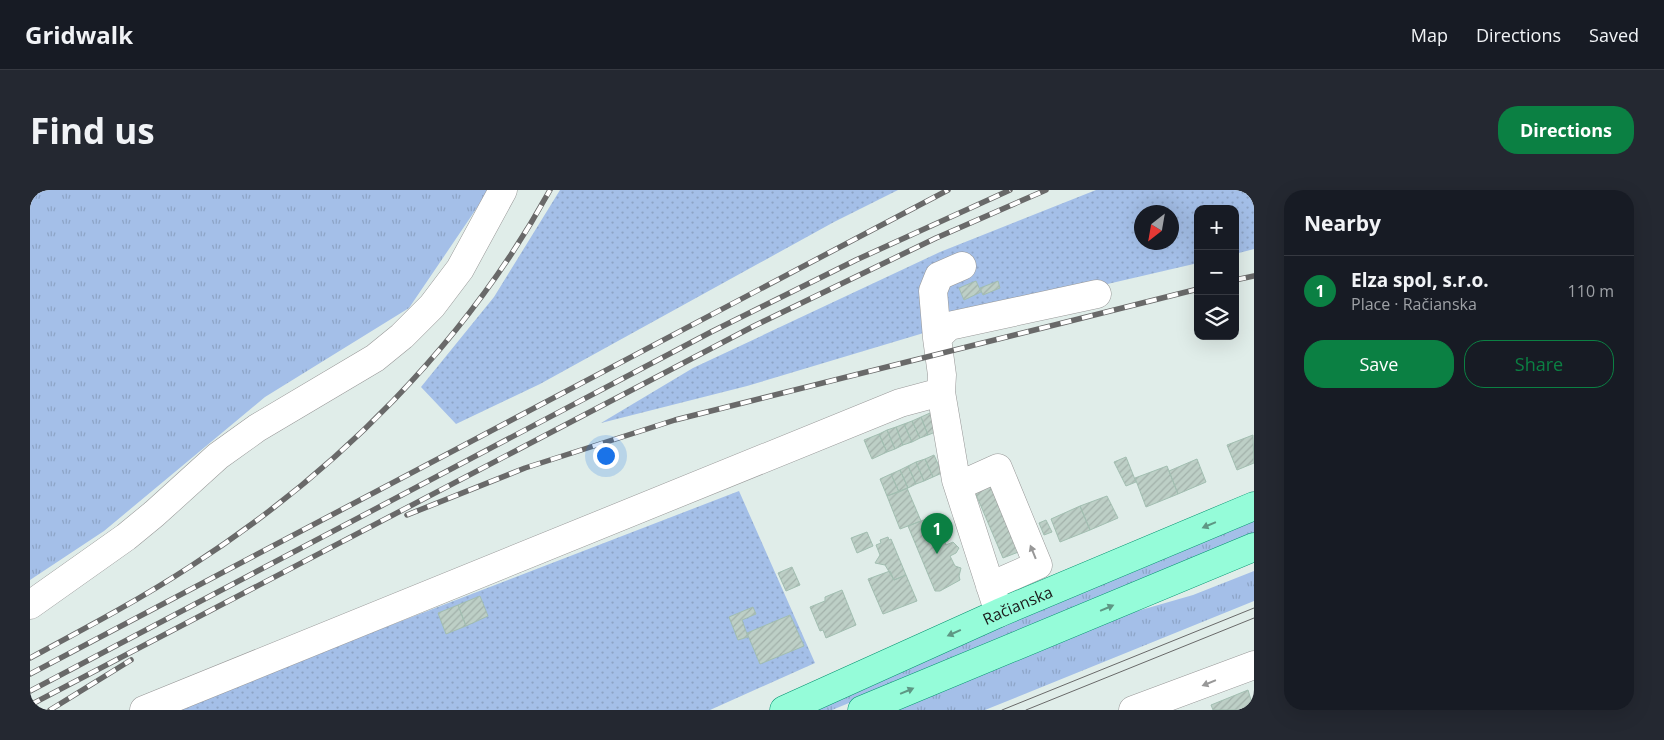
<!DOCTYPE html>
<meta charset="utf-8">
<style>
:root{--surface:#171b24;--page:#242831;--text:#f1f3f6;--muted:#9ea1a6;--line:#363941;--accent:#0b8043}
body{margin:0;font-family:"Open Sans",sans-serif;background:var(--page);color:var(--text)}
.controls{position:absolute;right:15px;top:15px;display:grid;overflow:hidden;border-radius:10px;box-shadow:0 5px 20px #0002}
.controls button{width:45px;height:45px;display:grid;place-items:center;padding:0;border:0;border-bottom:1px solid var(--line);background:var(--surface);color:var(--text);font:25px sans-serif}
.compass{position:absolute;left:1104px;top:15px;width:45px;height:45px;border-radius:50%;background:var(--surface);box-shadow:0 5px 20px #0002;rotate:211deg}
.you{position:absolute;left:575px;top:265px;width:18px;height:18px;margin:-12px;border:4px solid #fff;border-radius:50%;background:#1a73e8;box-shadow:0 0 0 8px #1a73e833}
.badge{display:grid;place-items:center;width:32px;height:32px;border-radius:50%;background:var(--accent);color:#fff;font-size:16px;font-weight:700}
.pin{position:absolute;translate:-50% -41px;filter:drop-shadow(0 1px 2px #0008)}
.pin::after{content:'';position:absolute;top:26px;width:18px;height:15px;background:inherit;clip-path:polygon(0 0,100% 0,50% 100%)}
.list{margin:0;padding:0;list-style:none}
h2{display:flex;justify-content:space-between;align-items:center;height:65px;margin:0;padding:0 20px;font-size:21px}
h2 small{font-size:16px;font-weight:400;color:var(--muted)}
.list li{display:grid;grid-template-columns:32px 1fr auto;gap:15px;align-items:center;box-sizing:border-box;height:70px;padding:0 20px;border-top:1px solid var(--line)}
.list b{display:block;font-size:19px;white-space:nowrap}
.list p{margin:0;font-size:16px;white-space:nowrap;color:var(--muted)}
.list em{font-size:16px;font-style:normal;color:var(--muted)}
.actions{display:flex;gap:10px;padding:15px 20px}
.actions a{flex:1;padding:11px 0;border:1px solid var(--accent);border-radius:20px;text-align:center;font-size:18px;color:var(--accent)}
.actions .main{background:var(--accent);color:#fff}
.icon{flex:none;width:28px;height:28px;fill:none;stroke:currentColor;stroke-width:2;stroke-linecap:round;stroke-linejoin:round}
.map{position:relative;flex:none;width:1224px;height:520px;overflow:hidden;border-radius:20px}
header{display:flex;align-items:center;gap:30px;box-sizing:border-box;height:70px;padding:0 25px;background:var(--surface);border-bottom:1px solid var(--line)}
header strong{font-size:24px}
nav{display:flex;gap:28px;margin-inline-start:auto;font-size:18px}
.intro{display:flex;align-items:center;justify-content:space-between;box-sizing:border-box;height:120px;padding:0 30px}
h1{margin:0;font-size:35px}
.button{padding:12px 22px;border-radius:20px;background:var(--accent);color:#fff;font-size:18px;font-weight:700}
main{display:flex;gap:30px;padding:0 30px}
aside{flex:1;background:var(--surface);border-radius:20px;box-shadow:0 5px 20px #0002}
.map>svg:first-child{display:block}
</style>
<header>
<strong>Gridwalk</strong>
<nav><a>Map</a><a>Directions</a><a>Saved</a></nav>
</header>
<div class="intro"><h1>Find us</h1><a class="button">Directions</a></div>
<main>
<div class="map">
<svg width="1224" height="520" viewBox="0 0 1224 520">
<defs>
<pattern id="grass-tufts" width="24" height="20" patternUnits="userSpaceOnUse" patternTransform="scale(1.25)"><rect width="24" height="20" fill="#a4bfe8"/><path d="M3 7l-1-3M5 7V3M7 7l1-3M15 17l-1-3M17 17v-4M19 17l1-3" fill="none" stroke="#8da4c6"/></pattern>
<pattern id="garden-dots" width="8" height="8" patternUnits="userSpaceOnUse" patternTransform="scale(1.25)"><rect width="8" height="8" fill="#a4bfe8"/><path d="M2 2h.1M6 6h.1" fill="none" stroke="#8da4c6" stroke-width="1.8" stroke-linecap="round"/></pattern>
<pattern id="building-hatch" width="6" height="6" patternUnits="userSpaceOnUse" patternTransform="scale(1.25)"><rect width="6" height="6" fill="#bdcfc6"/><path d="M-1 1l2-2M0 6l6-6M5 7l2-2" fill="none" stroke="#a2b1aa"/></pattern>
</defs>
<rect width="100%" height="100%" fill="#e0ede9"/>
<path fill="url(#grass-tufts)" d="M0,0H459L379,118L235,207L74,341L0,390Z
M1224,329V346L802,520H781L941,449Z
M1224,381V411L955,520H865L1097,424L1163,405Z"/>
<path fill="url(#garden-dots)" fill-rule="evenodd" d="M530,0H868L804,32L510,194L426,234L391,197L464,107Z
M1066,0H1224V59L1205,64V19H1168V73L987,115L717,196L571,233L663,178L910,62ZM1112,22H1142V52H1112Z
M709,301L785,473L680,520H140Z"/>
<path fill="url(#building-hatch)" stroke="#a2beb1" d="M946,91L951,102L934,110L929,98Z
M968,91L970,98L953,105L950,98Z
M900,223L908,241L898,245L891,227Z
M891,227L898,245L890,248L882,231Z
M882,231L890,248L882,252L874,234Z
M874,234L882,252L873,255L866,237Z
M866,237L873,255L865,259L857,240Z
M857,240L865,259L857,262L849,244Z
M849,244L857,262L842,269L834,250Z
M1223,245L1224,273L1207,280L1197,255Z
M904,265L912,283L903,287L895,269Z
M1096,267L1106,292L1096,296L1084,272Z
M895,269L903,287L894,291L886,272Z
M1167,269L1176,292L1148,304L1139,281Z
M886,272L894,291L886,294L878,276Z
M878,276L886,294L878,298L870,280Z
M1137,276L1148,304L1116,317L1105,288Z
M870,280L878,298L869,302L861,284Z
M861,284L869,302L857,306L850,289Z
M964,294L991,361L973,368L945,302Z
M877,298L891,331L870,339L857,306Z
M1077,306L1088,328L1060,340L1050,316Z
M1050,316L1060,340L1030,352L1021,329Z
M904,326L916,355L923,352L929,358L926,363L920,366L925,376L931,378L929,386L930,390L910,401H905L878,336Z
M1016,330L1022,342L1014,345L1009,333Z
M837,342L843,356L827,363L821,348Z
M858,347L859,350L861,349L876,385L864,390L855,375L845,373L850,365L846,355L851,353L850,350Z
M762,377L770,395L756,401L748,383Z
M860,381L864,390L876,385L887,411L853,424L838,389Z
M812,400L826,435L796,448L793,440L790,441L780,417L795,411V407Z
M450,406L458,426L436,436L428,415Z
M428,415L436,436L416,444L408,423Z
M723,417L726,424L712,430L718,447L708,450L699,427Z
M760,425L774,456L730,474L717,443Z
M1218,500L1224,520H1183L1181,515Z"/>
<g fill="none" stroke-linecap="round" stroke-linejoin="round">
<defs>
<path id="minor" d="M907,148L903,101L909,86L932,76
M928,296L968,278L1008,375L960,396
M0,415L96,347L124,324L188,266L227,238L345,168L372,146L402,116L430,79L473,0
M969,423L926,290L911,202L912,185L907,148L919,136L1067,104
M114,520L870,213L911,202
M1103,520L1224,475"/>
<g id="major">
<path id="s1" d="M754,520L969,423L1224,316"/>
<path d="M832,520L1224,357"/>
</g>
</defs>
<use href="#minor" stroke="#989898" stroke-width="29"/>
<use href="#major" stroke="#00916e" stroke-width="29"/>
<use href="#minor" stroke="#fff" stroke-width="28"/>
<use href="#major" stroke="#95fcd9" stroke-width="28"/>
<path stroke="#696969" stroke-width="1" d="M972,520L1224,418
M996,520L1224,428"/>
<defs>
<path id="rail" d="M1205,90L1224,86
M377,325L495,278L645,230L1168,99
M0,468C54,439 109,410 161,376C307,282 436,153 520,0
M0,484L918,0
M0,501L681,142L826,70L980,0
M0,515L724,136L906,48L1016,0
M20,520L101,470"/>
</defs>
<use href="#rail" stroke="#696969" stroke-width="5.5"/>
<use href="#rail" stroke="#fff" stroke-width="4" stroke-dasharray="11" stroke-linecap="butt"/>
</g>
<defs><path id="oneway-solid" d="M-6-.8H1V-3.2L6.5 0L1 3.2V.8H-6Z" transform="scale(1.25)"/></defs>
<g fill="#5e9784">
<use href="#oneway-solid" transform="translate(1179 335) rotate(157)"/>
<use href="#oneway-solid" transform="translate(1077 418) rotate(-23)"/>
<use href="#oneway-solid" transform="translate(924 443) rotate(156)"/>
<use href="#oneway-solid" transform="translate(877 501) rotate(-23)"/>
</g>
<g fill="#989898">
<use href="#oneway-solid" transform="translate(1003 362) rotate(-112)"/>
<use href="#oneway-solid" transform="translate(1179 493) rotate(158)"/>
</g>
<g text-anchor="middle" stroke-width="5" stroke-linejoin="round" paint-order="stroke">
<g font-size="16" fill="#1b1b1b" stroke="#fff">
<text dy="6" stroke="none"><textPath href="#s1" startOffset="256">Račianska</textPath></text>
</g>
</g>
</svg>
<div class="controls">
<button>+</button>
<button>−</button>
<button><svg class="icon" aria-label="layers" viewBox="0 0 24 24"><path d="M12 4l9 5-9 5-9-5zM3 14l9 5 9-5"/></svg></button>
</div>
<svg class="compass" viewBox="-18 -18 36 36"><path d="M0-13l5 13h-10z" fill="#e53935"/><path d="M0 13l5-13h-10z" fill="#9ea1a6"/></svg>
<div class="you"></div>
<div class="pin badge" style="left:907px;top:364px">1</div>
</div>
<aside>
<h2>Nearby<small></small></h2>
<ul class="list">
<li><span class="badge">1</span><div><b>Elza spol, s.r.o.</b><p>Place · Račianska</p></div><em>110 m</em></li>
</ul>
<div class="actions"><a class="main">Save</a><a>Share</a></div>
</aside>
</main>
